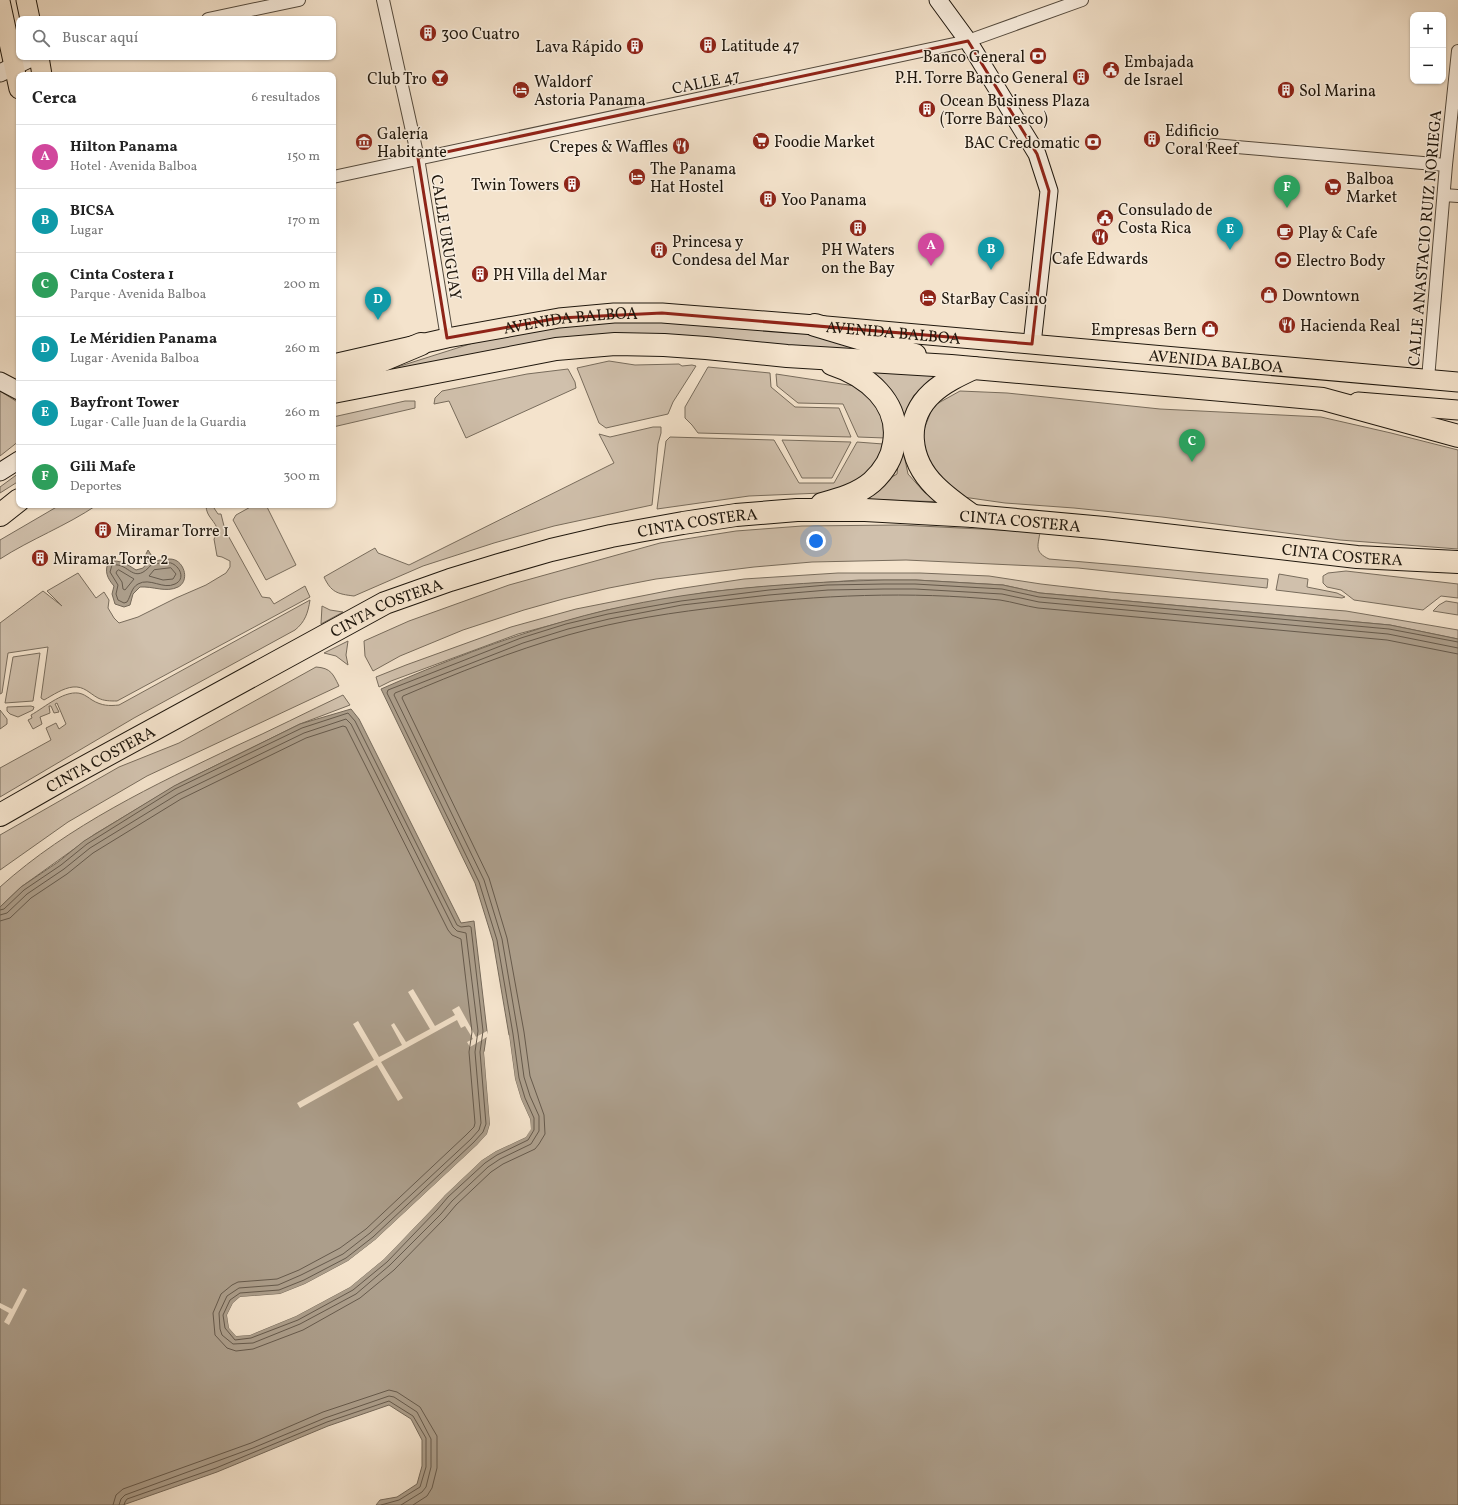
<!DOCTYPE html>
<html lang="es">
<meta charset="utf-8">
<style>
:root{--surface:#fff;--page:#f6f6f6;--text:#222;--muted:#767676;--line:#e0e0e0;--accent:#0f766e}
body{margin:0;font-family:Vollkorn,serif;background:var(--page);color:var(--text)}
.controls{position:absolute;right:12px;top:12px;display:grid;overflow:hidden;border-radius:8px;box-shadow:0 1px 3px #0004}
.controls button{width:36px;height:36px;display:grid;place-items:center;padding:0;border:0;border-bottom:1px solid var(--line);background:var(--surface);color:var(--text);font:20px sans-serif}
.you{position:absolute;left:816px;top:541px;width:14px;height:14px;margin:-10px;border:3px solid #fff;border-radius:50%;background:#1a73e8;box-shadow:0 0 0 6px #1a73e833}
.badge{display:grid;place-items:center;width:26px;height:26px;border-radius:50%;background:var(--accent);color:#fff;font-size:13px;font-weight:700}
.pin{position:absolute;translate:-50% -33px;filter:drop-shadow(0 1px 2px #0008)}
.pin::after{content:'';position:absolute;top:21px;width:14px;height:12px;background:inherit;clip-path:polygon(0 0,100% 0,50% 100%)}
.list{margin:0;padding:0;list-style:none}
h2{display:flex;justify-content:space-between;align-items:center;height:52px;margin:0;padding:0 16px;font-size:17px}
h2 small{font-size:13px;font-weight:400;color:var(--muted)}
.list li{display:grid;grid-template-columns:26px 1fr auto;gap:12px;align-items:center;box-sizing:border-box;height:64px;padding:0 16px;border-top:1px solid var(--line)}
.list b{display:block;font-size:15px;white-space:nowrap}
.list p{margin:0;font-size:13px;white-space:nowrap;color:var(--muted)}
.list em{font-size:13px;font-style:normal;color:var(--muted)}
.icon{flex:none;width:22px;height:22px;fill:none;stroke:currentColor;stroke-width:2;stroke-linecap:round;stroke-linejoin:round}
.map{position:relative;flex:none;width:1458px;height:1505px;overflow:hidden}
.search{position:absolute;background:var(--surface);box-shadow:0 1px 3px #0004;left:16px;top:16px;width:320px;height:44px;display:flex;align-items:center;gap:10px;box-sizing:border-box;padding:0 14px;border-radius:8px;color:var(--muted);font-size:15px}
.panel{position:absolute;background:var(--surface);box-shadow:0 1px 3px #0004;left:16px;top:72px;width:320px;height:436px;border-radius:8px}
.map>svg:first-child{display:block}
</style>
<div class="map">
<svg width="1458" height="1505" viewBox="0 0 1458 1505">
<rect width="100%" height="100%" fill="#f4e3cc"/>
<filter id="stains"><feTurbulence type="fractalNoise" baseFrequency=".005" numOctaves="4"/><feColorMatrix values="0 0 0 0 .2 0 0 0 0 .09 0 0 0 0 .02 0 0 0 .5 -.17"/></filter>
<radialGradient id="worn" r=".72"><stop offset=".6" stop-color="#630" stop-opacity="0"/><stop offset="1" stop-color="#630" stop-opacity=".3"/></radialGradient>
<path fill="#d0c0ac" stroke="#786c5c" d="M632,320L820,334L915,359L658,336L350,382L473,343L559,326Z
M609,361L635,365L679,364L682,366L692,365L696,366L673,402L668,414L606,428L599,423L577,368Z
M848,366L961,371L932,384L914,395L906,411L904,430V455L908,474L925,493L946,502L855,499L897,474L900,444V406L882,388Z
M708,367L770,373L771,387L795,407L839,408L851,437L698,433L692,425L685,418V407Z
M568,369L575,382L576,388L466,438L449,401L434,404L435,398L442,391L527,374Z
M776,374L855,386L863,390L884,415L885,438L858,437L843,404L798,403L777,386Z
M0,391L19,403V441L0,456Z
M960,391L1007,393L1160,409L1321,417L1391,433L1458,450V549L1340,540L1162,517L1074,508L1005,503L963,497L928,473L920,440L933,406Z
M405,401H415V408L333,427V417Z
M653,427H661V433L658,444L652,505L554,526L494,543L423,566L354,596C337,594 331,592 324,577L375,548L378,553L409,565L614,463L599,434L610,437Z
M670,437L774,440L799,483H834L857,442L883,444L879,461L871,473L847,489L822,493L749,496L657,509L666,441Z
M782,440L851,442L832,478H802Z
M19,473V481L0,493V487Z
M60,505H97C66,526 31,539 0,559V540Z
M206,505H212L218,514H221L225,530L262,597L270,598L274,604L305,586L310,597L117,701C110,701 104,701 98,698C89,693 84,686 73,687C63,688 53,695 44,700L41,698L48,647L8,653L2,693L0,694V623L43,591L62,606L47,591L78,573L96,598L104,592L109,600L108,608L114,618L119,623L138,617L176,598L206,585L226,573L230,567V561L222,557L217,556L214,539L218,532C216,520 206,518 206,505Z
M254,505H266L296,565L266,580L233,520L236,515Z
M900,525L1040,532C1038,546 1034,552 1049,559L1130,566L1268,579L1267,588L1078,568L906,560L812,562L754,567L656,579L609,588L563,599L524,610L463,630L400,656L373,671L365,656L364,641L409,621L509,585L660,543L736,531L802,526Z
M1346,571L1458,584V598L1441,596L1423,610L1354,600L1341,590L1327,587L1323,583V576L1328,573Z
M838,573H920L989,576L1041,584L1110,592L1346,611L1458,630V639L1390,625L1040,593L1003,585L916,580H859L759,587L708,592L607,610L518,634L391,681L379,687L376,677L406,665L511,627L576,609L677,589L744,579Z
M1279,574L1308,579L1307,587L1337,593L1345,597L1342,598L1276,590Z
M310,600C308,613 305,622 295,630L134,718L0,797V768L51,740L46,728L56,723L59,729L66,724L57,703L55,704L59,712L54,713L51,706H49L50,713L40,717L42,724L33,729L28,720L32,718L31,715C44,708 66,688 82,694C85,695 89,698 92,700C102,706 109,706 119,705Z
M1446,601L1458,603V615L1433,611L1439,605Z
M322,606L330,610L343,612L321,624Z
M348,641L346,655L348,665L336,656L324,653Z
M40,653L33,701L5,703L13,657Z
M316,667C331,668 333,674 339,686L147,776L68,822L0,870V835L119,767L179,743Z
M343,695L350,705L300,724L180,783L95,834L21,887L0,907V887C69,825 154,785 236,746C272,730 307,712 343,695Z
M31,706L34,707L33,710L18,717L10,714L7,711V707Z
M0,710L7,719V724L0,729Z"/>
<path fill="#ac9e8b" stroke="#746859" d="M148,550L155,561C162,560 171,557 177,561C186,567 188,582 178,587C166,593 153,586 140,587L133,594L130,605L124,607L115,604L112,594L114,586C107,578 104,571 109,561C120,560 127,564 136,570L143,568L147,563L145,556Z
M884,580H916L1003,585L1040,593L1390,625L1458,639V1505H376L380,1500L397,1497L417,1484L422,1466V1440L411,1419L389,1405L328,1426L217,1472L123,1505H0V907L21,887L58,862L84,841L174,786L300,724L351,709L359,719L461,923L474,921L487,1031L484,1052L490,1124L487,1134L477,1145L375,1240L348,1261L305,1284L280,1294L240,1297L233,1303L227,1315L229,1328L236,1336L250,1335L296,1316L350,1287L384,1259L434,1207L445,1195L482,1160L496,1151L526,1137L530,1129V1119L521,1099L515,1079L509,1035L493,941L475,883L381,689C440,663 502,639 565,621C668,591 777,583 884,580Z"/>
<path fill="#f4e3cc" d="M413,989L435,1026L455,1015L452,1010L459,1006L476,1037L487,1031V1037L470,1047L467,1042L473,1039L465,1026L461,1028L457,1020L381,1062L403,1098L398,1101L377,1065L300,1108L297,1103L374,1060L353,1024L358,1021L379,1057L402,1045L391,1025L394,1023L406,1042L430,1029L408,992Z
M509,1035L515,1079L521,1099L530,1119L531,1129L526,1137L496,1151L482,1160L445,1195L434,1207L384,1259L350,1287L296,1316L250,1335L236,1336L229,1328L227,1315L233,1303L240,1297L280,1294L305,1284L348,1261L375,1240L477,1145L487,1134L490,1124L484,1052L487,1050L492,1124L489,1135L479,1146L377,1242L349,1263L306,1285L281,1296L241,1299L234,1304L229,1315L231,1327L237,1334L249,1333L295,1314L349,1285L383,1257L433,1206L444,1193L481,1158L495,1149L525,1136L528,1129V1119L520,1100L513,1079L507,1036Z
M23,1288L27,1290L9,1325L4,1322L9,1313L0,1308V1303L12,1309Z"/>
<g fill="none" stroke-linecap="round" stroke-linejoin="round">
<path stroke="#665a4c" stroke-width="1" d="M171,563C180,566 186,579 175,584C163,590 150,577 138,584C131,588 131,596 127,602L124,603L118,600L116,594L118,585L110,572L112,565C130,562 133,587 152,564Z
M171,568L176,574L173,579L163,580L149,576L154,570Z
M119,570L134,579L125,590L123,589L122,582L116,573L117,571Z
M0,910L4,909L24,890L61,865L87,844L175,789L302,728L348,713L355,721L457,925L461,927L469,926L471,927L483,1031L480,1052L486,1124L483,1132L474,1142L373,1237L346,1258L304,1280L279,1290L240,1293L230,1300L223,1315L225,1328L235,1340L251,1338L298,1320L353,1290L387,1262L437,1210L448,1197L485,1163L497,1155L528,1140L534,1130V1118L525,1098L519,1078L513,1034L497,940L479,882L387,693L388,690L521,638L566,624L608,614L681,601L769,590L827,585L884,584H915L1002,589L1039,597L1389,629L1458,642
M0,915L7,913L27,894L64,869L90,848L178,794L304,733L346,719L351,724L453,927L457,931L466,933L478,1031L475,1052L481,1123L479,1130L471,1139L370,1233L343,1254L301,1275L278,1285L239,1288L227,1296L219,1313L220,1329L222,1335L233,1344L253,1343L300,1324L356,1294L390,1265L441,1214L452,1201L488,1167L500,1159L531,1144L539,1131V1116L530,1096L524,1077L518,1033L502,939L484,880L394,695L395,693L523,643L568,629L609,619L682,605L769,595L828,590L884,589H915L1002,594L1039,602L1388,634L1458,648
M0,921L10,918L31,898L67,874L93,853L181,799L306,738L343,726L346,727L448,930L452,935L461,939L472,1032L469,1052L475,1123L474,1127L466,1135L366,1229L340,1248L299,1270L277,1279L238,1282L232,1285L221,1294L213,1313L215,1335L227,1348L236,1351L253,1349L303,1330L360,1298L394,1270L445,1218L456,1205L491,1172L503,1164L535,1149L539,1144L545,1134L544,1115L530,1076L524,1032L507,938L489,878L402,698L403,696C457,673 512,651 568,635C621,620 675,612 729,606C819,595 910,591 1000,600C1013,602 1025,606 1038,608L1387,640L1458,654
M113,1505L116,1495L123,1489L251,1443L323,1412L389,1390L397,1392L420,1407L437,1436V1468L432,1488L427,1496L413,1505
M119,1505L121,1499L125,1495L253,1448L325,1418L389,1396L394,1397L417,1412L431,1439V1467L426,1487L422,1492L401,1505
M124,1505L125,1502L127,1499L216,1468L327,1422L389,1401L413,1416L426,1438V1467L420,1487L399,1500L381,1505"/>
<defs>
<path id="street" d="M383,0L418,158L447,338
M208,19L299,0
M1213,145L1446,165
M333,177L968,41L1082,0
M1444,195L1458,196
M1428,379L1446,165L1458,51"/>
<path id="secondary" d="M938,0L968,41L1037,154L1049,191L1032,344
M0,73L33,57
M0,381L19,391
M0,472L19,460"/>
<g id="primary">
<path d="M26,0L30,19"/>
<path d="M0,1L19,89"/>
<path d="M39,57L42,75"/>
<path id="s1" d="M333,364L447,338L559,318L614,313H662L815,325L1458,382"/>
<path d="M1358,402L1458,410"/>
</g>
<g id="highway">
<path d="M815,325L915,355"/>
<path d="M333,381L421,344"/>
<path d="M333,392L556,349L615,344L664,345L706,348L787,356L951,366L1323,399L1458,436"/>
<path d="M822,504C840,499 858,494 872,482C884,471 892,459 894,443C901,402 866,375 832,364"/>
<path d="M0,515L19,500"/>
<path d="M973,516C960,507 946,497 935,486C909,460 903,420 932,393C944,382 959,375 974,368"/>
<path id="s2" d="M0,815L63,779L385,603L450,580L499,565L551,550L611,536L683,523L736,515L797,510H865L973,516L1104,528L1357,557L1458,562"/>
</g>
</defs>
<use href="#street" stroke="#544a3d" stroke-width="14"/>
<use href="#secondary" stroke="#1f170d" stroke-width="19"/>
<use href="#primary" stroke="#1f170d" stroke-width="21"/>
<use href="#highway" stroke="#1f170d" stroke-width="24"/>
<use href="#street" stroke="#f8edde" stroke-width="12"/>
<use href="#secondary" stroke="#f8edde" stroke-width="17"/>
<use href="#primary" stroke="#f4e3cc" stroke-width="19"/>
<use href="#highway" stroke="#f4e3cc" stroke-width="22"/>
</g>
<path fill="none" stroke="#8f2418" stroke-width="3" stroke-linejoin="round" d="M968,41L1037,154L1049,191L1032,344L662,313L559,318L447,338L418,158Z"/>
<defs>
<symbol id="building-disc" viewBox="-11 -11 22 22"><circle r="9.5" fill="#8f2418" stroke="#f8edde"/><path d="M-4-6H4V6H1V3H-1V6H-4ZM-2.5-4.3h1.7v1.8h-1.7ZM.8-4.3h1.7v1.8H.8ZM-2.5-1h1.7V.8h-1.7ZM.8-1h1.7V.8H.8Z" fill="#fff"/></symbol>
<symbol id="bank-disc" viewBox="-11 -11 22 22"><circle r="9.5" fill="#8f2418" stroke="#f8edde"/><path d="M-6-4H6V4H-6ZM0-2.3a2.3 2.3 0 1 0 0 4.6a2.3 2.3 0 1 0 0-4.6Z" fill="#fff"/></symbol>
<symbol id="civic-disc" viewBox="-11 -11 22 22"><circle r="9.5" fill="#8f2418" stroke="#f8edde"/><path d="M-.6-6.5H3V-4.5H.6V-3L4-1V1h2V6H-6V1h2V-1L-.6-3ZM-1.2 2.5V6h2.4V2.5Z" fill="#fff"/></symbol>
<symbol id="bar-disc" viewBox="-11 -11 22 22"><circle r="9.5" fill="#8f2418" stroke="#f8edde"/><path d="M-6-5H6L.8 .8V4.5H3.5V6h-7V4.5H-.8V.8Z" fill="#fff"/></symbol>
<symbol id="hotel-disc" viewBox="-11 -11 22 22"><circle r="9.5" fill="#8f2418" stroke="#f8edde"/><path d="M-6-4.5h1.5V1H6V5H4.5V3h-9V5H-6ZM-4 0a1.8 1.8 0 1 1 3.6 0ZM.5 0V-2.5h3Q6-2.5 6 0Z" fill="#fff"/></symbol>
<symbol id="supermarket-disc" viewBox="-11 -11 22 22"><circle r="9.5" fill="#8f2418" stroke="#f8edde"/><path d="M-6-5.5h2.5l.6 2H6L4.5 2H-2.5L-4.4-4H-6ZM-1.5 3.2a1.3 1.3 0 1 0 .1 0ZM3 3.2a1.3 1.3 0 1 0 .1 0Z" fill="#fff"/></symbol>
<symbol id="museum-disc" viewBox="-11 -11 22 22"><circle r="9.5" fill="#8f2418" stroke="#f8edde"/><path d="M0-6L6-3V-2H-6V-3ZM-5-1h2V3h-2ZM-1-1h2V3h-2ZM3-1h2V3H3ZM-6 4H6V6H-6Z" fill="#fff"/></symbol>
<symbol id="restaurant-disc" viewBox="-11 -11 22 22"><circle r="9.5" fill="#8f2418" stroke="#f8edde"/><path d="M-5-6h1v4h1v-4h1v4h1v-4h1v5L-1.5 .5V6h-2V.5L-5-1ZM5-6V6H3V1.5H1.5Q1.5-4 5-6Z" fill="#fff"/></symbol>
<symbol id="cafe-disc" viewBox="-11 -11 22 22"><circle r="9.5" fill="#8f2418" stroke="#f8edde"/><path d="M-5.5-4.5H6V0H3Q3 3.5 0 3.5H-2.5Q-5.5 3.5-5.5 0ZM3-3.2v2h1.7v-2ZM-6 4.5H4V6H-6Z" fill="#fff"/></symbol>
<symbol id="stadium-disc" viewBox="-11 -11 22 22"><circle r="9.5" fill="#8f2418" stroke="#f8edde"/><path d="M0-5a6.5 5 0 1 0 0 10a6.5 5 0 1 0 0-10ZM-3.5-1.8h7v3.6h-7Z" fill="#fff"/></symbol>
<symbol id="shop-disc" viewBox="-11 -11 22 22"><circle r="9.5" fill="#8f2418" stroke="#f8edde"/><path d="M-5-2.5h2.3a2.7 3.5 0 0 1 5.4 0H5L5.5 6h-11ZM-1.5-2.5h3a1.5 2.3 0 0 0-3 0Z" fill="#fff"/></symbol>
</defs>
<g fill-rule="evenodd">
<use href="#building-disc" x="418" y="23" width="20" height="20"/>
<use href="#building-disc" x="698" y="35" width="20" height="20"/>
<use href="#building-disc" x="625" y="36" width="20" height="20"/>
<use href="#bank-disc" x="1028" y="46" width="20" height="20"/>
<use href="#civic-disc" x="1101" y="60" width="20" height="20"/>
<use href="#building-disc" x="1071" y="67" width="20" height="20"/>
<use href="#bar-disc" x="430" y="68" width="20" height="20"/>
<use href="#hotel-disc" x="511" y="80" width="20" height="20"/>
<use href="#building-disc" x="1276" y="80" width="20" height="20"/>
<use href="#building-disc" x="917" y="99" width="20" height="20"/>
<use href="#building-disc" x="1142" y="129" width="20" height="20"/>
<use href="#supermarket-disc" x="751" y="131" width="20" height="20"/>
<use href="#museum-disc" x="354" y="132" width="20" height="20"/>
<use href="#bank-disc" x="1083" y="132" width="20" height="20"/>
<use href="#restaurant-disc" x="671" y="136" width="20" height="20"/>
<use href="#hotel-disc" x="627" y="167" width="20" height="20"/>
<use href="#building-disc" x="562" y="174" width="20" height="20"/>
<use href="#supermarket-disc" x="1323" y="177" width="20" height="20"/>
<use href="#building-disc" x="758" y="189" width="20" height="20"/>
<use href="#civic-disc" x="1095" y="208" width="20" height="20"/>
<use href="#building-disc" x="848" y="218" width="20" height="20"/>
<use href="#cafe-disc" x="1275" y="222" width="20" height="20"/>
<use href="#restaurant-disc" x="1090" y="227" width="20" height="20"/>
<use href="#building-disc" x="649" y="240" width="20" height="20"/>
<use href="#stadium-disc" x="1273" y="250" width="20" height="20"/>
<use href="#building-disc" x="470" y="264" width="20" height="20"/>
<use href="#shop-disc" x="1259" y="285" width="20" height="20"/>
<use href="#hotel-disc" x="918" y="288" width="20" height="20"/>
<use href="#restaurant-disc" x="1277" y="315" width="20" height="20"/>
<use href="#shop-disc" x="1200" y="319" width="20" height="20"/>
<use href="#building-disc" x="93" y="520" width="20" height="20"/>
<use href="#building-disc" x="30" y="548" width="20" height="20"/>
</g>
<g text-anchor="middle" stroke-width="3" stroke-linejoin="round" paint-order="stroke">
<g font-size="16" fill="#1f170d" stroke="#f8edde" text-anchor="start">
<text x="441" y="39">300 Cuatro</text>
<text x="721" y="51">Latitude 47</text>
<text x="622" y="52" text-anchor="end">Lava Rápido</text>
<text x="1025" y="62" text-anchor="end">Banco General</text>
<text x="1124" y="67">Embajada<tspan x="1124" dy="18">de Israel</tspan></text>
<text x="1068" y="83" text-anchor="end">P.H. Torre Banco General</text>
<text x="427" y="84" text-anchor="end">Club Tro</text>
<text x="534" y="87">Waldorf<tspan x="534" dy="18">Astoria Panama</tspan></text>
<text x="1299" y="96">Sol Marina</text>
<text x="940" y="106">Ocean Business Plaza<tspan x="940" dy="18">(Torre Banesco)</tspan></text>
<text x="1165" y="136">Edificio<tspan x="1165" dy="18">Coral Reef</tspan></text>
<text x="377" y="139">Galería<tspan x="377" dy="18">Habitante</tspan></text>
<text x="774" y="147">Foodie Market</text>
<text x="1080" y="148" text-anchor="end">BAC Credomatic</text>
<text x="668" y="152" text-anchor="end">Crepes &amp; Waffles</text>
<text x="650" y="174">The Panama<tspan x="650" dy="18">Hat Hostel</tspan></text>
<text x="1346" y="184">Balboa<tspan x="1346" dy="18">Market</tspan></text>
<text x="559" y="190" text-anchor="end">Twin Towers</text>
<text x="781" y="205">Yoo Panama</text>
<text x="1118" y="215">Consulado de<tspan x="1118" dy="18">Costa Rica</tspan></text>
<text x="1298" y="238">Play &amp; Cafe</text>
<text x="672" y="247">Princesa y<tspan x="672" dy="18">Condesa del Mar</tspan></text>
<text x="858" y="255" text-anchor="middle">PH Waters<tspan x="858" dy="18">on the Bay</tspan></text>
<text x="1100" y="264" text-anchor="middle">Cafe Edwards</text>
<text x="1296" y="266">Electro Body</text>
<text x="493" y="280">PH Villa del Mar</text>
<text x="1282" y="301">Downtown</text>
<text x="941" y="304">StarBay Casino</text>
<text x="1300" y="331">Hacienda Real</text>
<text x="1197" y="335" text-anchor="end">Empresas Bern</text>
<text x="116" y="536">Miramar Torre 1</text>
<text x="53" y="564">Miramar Torre 2</text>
</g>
<g font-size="16" fill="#1f170d" stroke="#f8edde">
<text transform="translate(706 81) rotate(-12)" y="6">CALLE 47</text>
<text transform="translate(447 237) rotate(81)" y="6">CALLE URUGUAY</text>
<text transform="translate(1424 238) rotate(-85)" y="6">CALLE ANASTACIO RUIZ NORIEGA</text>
<text dy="6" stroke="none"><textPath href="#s1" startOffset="242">AVENIDA BALBOA</textPath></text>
<text dy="6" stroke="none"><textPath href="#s1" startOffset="566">AVENIDA BALBOA</textPath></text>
<text dy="6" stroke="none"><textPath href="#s1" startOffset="890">AVENIDA BALBOA</textPath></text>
<text dy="6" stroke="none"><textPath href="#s2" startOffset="1087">CINTA COSTERA</textPath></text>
<text dy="6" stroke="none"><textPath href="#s2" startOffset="763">CINTA COSTERA</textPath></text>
<text dy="6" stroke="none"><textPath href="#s2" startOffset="1411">CINTA COSTERA</textPath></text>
<text dy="6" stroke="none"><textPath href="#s2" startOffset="439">CINTA COSTERA</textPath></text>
<text dy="6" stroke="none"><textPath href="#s2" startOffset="115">CINTA COSTERA</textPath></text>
</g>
</g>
<rect width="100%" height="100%" filter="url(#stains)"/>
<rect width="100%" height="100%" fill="url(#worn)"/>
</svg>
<div class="controls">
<button>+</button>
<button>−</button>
</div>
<div class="you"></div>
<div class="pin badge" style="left:931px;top:266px;background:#d1479c">A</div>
<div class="pin badge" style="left:991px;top:270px;background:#0f9aa8">B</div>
<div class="pin badge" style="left:1192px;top:462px;background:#2e9e5b">C</div>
<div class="pin badge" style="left:378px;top:320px;background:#0f9aa8">D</div>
<div class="pin badge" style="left:1230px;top:250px;background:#0f9aa8">E</div>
<div class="pin badge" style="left:1287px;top:208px;background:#2e9e5b">F</div>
<div class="search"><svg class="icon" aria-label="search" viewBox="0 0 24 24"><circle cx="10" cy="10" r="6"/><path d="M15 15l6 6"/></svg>Buscar aquí</div>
<section class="panel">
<h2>Cerca<small>6 resultados</small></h2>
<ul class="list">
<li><span class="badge" style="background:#d1479c">A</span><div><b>Hilton Panama</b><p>Hotel · Avenida Balboa</p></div><em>150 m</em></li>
<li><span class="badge" style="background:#0f9aa8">B</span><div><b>BICSA</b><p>Lugar</p></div><em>170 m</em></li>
<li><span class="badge" style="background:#2e9e5b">C</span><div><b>Cinta Costera 1</b><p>Parque · Avenida Balboa</p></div><em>200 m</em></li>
<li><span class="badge" style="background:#0f9aa8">D</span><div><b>Le Méridien Panama</b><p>Lugar · Avenida Balboa</p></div><em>260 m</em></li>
<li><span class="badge" style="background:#0f9aa8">E</span><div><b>Bayfront Tower</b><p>Lugar · Calle Juan de la Guardia</p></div><em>260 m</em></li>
<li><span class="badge" style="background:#2e9e5b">F</span><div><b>Gili Mafe</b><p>Deportes</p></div><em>300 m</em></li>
</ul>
</section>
</div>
